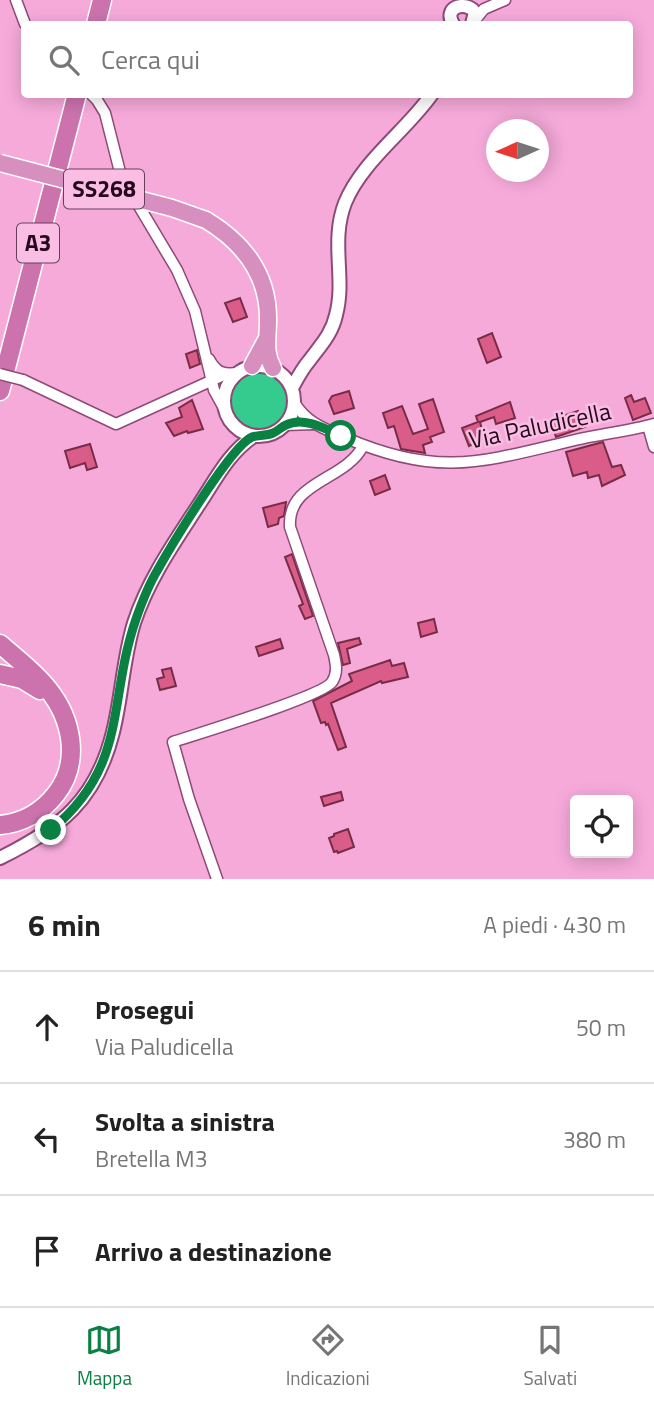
<!DOCTYPE html>
<html lang="it">
<meta charset="utf-8">
<style>
:root{--surface:#fff;--page:#f2f2f2;--text:#222;--muted:#767676;--line:#e0e0e0;--accent:#0b8043}
body{margin:0;font-family:"Titillium Web",sans-serif;background:var(--page);color:var(--text)}
.controls{position:absolute;right:21px;bottom:21px;display:grid;overflow:hidden;border-radius:7px;box-shadow:0 4px 18px #0003}
.controls button{width:63px;height:63px;display:grid;place-items:center;padding:0;border:0;border-bottom:2px solid var(--line);background:var(--surface);color:var(--text);font:35px sans-serif}
.compass{position:absolute;left:486px;top:119px;width:63px;height:63px;border-radius:50%;background:var(--surface);box-shadow:0 4px 18px #0003;rotate:267deg}
.stop{position:absolute;width:21px;height:21px;margin:-16px;border:5px solid #0b8043;border-radius:50%;background:#fff}
.stop.end{background:#0b8043;border-color:#fff;box-shadow:0 2px 7px #0008}
.list{margin:0;padding:0;list-style:none}
h2{display:flex;justify-content:space-between;align-items:center;height:91px;margin:0;padding:0 28px;font-size:30px}
h2 small{font-size:23px;font-weight:400;color:var(--muted)}
.list li{display:grid;grid-template-columns:46px 1fr auto;gap:21px;align-items:center;box-sizing:border-box;height:112px;padding:0 28px;border-top:2px solid var(--line)}
.list b{display:block;font-size:26px;white-space:nowrap}
.list p{margin:0;font-size:23px;white-space:nowrap;color:var(--muted)}
.list em{font-size:23px;font-style:normal;color:var(--muted)}
.icon{flex:none;width:38px;height:38px;fill:none;stroke:currentColor;stroke-width:2;stroke-linecap:round;stroke-linejoin:round}
.map{position:relative;flex:none;width:654px;height:879px;overflow:hidden}
.search{position:absolute;background:var(--surface);box-shadow:0 4px 18px #0003;left:21px;right:21px;top:21px;height:77px;display:flex;align-items:center;gap:18px;box-sizing:border-box;padding:0 24px;border-radius:7px;color:var(--muted);font-size:26px}
.sheet{height:427px;background:var(--surface)}
nav{display:flex;justify-content:space-around;align-items:center;box-sizing:border-box;height:98px;border-top:2px solid var(--line);background:var(--surface);font-size:19px;color:var(--muted)}
nav a{display:grid;justify-items:center;gap:4px}
nav .on{color:var(--accent)}
.map>svg:first-child{display:block}
</style>
<div class="map">
<svg width="654" height="879" viewBox="0 0 654 879">
<rect width="100%" height="100%" fill="#f6aada"/>
<path fill="#35cb8e" d="M230 400a29 29 0 1 1 58 0a29 29 0 1 1-58 0Z"/>
<path fill="#d95d88" stroke="#772c46" stroke-width="2" d="M240,298L247,317L233,322L225,303Z
M492,333L501,357L487,363L478,339Z
M197,350L200,364L190,368L186,354Z
M349,391L354,408L334,414L329,401L332,396Z
M631,395L634,402L645,398L651,413L633,420L625,398Z
M433,399L444,432L430,437L432,442L423,445L425,453L401,449L394,426L388,428L383,413L402,406L413,434L428,429L419,404Z
M192,400L203,429L188,433L187,431L174,436L166,423L182,417L179,408Z
M510,402L515,418L496,424L494,417L480,422L484,438L469,446L462,428L478,422L476,416Z
M578,411L585,427L556,437L551,420Z
M603,442L612,467L621,465L625,475L602,486L599,475L588,478L587,472L573,476L566,452Z
M90,444L97,467L87,470L85,463L70,468L65,451Z
M385,475L390,489L375,495L370,481Z
M286,502L284,516L279,518L278,524L268,527L263,508Z
M292,554L313,616L305,619L299,606L303,604L285,557Z
M434,619L437,632L421,637L418,623Z
M359,638L361,644L347,649L350,663L343,665L338,643Z
M280,639L283,648L259,656L256,647Z
M390,660L392,666L404,663L408,677L382,683L381,681L331,703L346,747L338,750L328,724L326,725L325,722L321,723L313,701L352,681L349,674Z
M171,668L176,686L160,690L157,679L164,677L162,670Z
M341,792L343,800L324,806L321,797Z
M348,829L354,847L338,853L337,851L334,852L329,838L334,836V834Z"/>
<g fill="none" stroke-linecap="round" stroke-linejoin="round">
<defs>
<path id="minor" d="M16,0L25,24
M475,20L484,9L505,0
M91,94L97,100L105,113L121,176L177,270L195,311L214,390L225,410
M209,359C216,372 223,375 237,373
M23,380L116,424L226,374
M294,402C306,423 325,429 346,438C439,478 482,462 575,440C601,434 629,431 654,424
M285,425L314,424
M648,426L654,447
M217,879L189,799L173,742C197,734 323,696 332,682C338,673 336,664 334,655L290,527C287,481 345,481 363,446"/>
<path id="tertiary" d="M453,24C443,7 465,0 475,12L472,24
M224 401a35 35 0 1 1 70 0a35 35 0 1 1-70 0Z
M292,388C297,379 302,369 309,361C320,346 332,334 336,315C346,278 330,242 345,203C362,161 406,131 432,94
M0,858C60,828 96,801 113,732C122,696 123,659 134,623C148,580 174,543 198,506C215,481 228,453 254,436"/>
<path id="trunk" d="M206,220C244,243 269,275 268,321C268,338 264,352 273,368
M252,366L266,340"/>
<path id="motorway" d="M96,24L102,0
M0,391L77,94
M0,644C16,658 35,672 48,689C72,719 81,762 56,794C42,812 22,823 0,825
M0,674L22,679L40,690"/>
</defs>
<use href="#minor" stroke="#8d4a77" stroke-width="13"/>
<use href="#tertiary" stroke="#8d4a77" stroke-width="16"/>
<use href="#trunk" stroke="#fff" stroke-width="19"/>
<use href="#motorway" stroke="#fff" stroke-width="21"/>
<use href="#minor" stroke="#fff" stroke-width="10"/>
<use href="#tertiary" stroke="#fff" stroke-width="12"/>
<use href="#trunk" stroke="#d68fbe" stroke-width="16"/>
<use href="#motorway" stroke="#cc73ae" stroke-width="18"/>
<defs>
<path id="minor-bridge" d="M0,374L23,380"/>
<path id="trunk-bridge" d="M0,163L172,208L206,220"/>
</defs>
<use href="#minor-bridge" stroke="#8d4a77" stroke-width="13" stroke-linecap="butt"/>
<use href="#trunk-bridge" stroke="#fff" stroke-width="19" stroke-linecap="butt"/>
<use href="#minor-bridge" stroke="#fff" stroke-width="10"/>
<use href="#trunk-bridge" stroke="#d68fbe" stroke-width="16"/>
</g>
<g fill="none" stroke-linecap="round" stroke-linejoin="round">
<path stroke="#0b8043" stroke-width="9" d="M51,830C129,765 107,703 136,619C142,602 148,586 157,571C171,546 231,446 252,437C258,435 266,436 273,433C278,431 281,427 286,425C303,416 326,429 341,436"/>
</g>
<g text-anchor="middle" stroke-width="5" stroke-linejoin="round" paint-order="stroke">
<g fill="#fabde3" stroke="#654058" stroke-width="2">
<rect x="64" y="169.5" width="80" height="39" rx="5"/>
<rect x="17" y="223.5" width="42" height="39" rx="5"/>
</g>
<g font-size="23" font-weight="bold" fill="#250a1d">
<text x="104" y="197">SS268</text>
<text x="38" y="251">A3</text>
</g>
<g font-size="24" fill="#250a1d" stroke="#fabde3">
<text transform="translate(540 426) rotate(-12)" y="8">Via Paludicella</text>
</g>
</g>
</svg>
<div class="controls">
<button><svg class="icon" aria-label="locate" viewBox="0 0 24 24"><circle cx="12" cy="12" r="6"/><path d="M12 2v4M12 18v4M2 12h4M18 12h4"/></svg></button>
</div>
<svg class="compass" viewBox="-18 -18 36 36"><path d="M0-13l5 13h-10z" fill="#e53935"/><path d="M0 13l5-13h-10z" fill="#767676"/></svg>
<div class="stop" style="left:341px;top:436px"></div>
<div class="stop end" style="left:51px;top:830px"></div>
<div class="search"><svg class="icon" aria-label="search" viewBox="0 0 24 24"><circle cx="10" cy="10" r="6"/><path d="M15 15l6 6"/></svg>Cerca qui</div>
</div>
<section class="sheet">
<h2>6 min<small>A piedi · 430 m</small></h2>
<ul class="list">
<li><svg class="icon" aria-label="ahead" viewBox="0 0 24 24"><path d="M12 20V5M6 11l6-6 6 6"/></svg><div><b>Prosegui</b><p>Via Paludicella</p></div><em>50 m</em></li>
<li><svg class="icon" aria-label="left" viewBox="0 0 24 24"><path d="M17 20v-9H6M10 6l-5 5 5 5"/></svg><div><b>Svolta a sinistra</b><p>Bretella M3</p></div><em>380 m</em></li>
<li><svg class="icon" aria-label="arrive" viewBox="0 0 24 24"><path d="M6 21V4h12l-3 4 3 4H6"/></svg><div><b>Arrivo a destinazione</b></div></li>
</ul>
</section>
<nav>
<a class="on"><svg class="icon" aria-label="map" viewBox="0 0 24 24"><path d="M3 6l6-2 6 2 6-2v14l-6 2-6-2-6 2zM9 4v14M15 6v14"/></svg>Mappa</a>
<a><svg class="icon" aria-label="directions" viewBox="0 0 24 24"><path d="M12 3l9 9-9 9-9-9zM9 14v-3h6M13 9l2 2-2 2"/></svg>Indicazioni</a>
<a><svg class="icon" aria-label="saved" viewBox="0 0 24 24"><path d="M7 4h10v16l-5-4-5 4z"/></svg>Salvati</a>
</nav>
